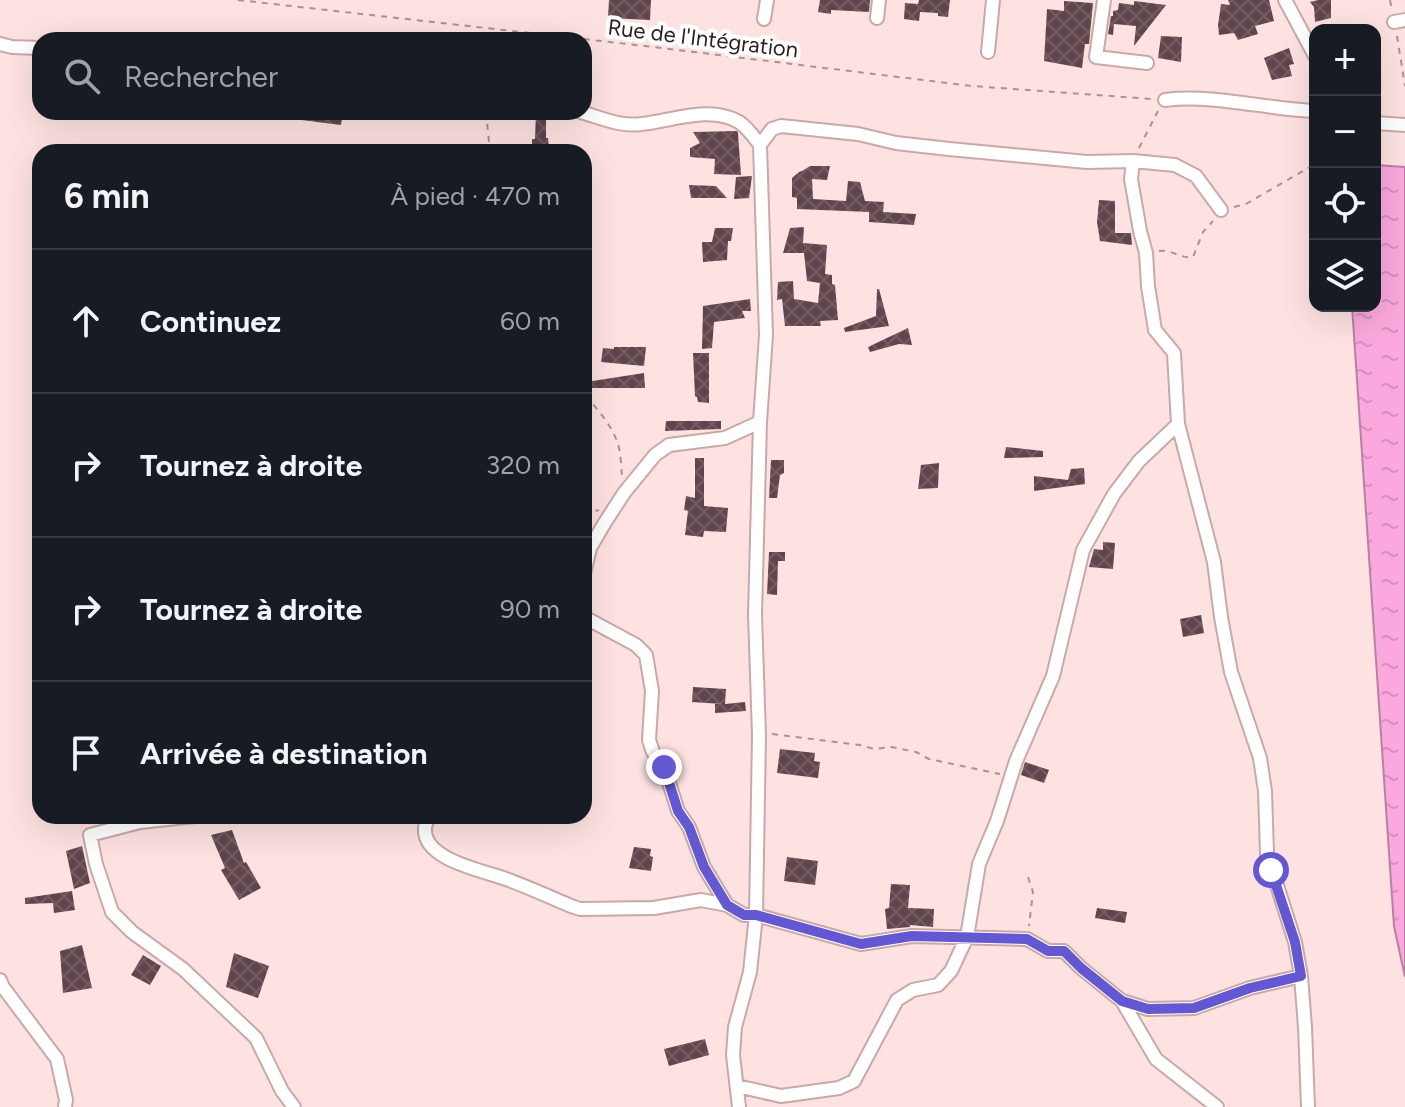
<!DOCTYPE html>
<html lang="fr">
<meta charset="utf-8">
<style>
:root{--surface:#171b24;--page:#20242c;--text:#f1f3f6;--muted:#9ea1a6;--line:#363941}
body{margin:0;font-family:Figtree,sans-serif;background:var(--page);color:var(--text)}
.controls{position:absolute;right:24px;top:24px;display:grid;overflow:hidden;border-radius:16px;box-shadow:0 8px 32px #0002}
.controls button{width:72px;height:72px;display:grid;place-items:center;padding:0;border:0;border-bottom:2px solid var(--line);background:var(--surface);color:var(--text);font:40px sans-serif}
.stop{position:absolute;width:24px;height:24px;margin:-18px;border:6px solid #6458d2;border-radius:50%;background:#fff}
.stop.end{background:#6458d2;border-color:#fff;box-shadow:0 2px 8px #0008}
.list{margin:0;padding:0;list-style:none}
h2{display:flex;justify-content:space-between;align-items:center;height:104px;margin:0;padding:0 32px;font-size:34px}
h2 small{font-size:26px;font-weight:400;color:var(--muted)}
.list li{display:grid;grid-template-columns:52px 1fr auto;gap:24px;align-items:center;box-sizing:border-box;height:144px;padding:0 32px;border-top:2px solid var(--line)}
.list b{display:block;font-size:30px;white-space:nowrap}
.list em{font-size:26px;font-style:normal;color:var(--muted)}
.icon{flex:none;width:44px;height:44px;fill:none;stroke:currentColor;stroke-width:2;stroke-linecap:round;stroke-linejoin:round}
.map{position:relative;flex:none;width:1405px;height:1107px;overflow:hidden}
.search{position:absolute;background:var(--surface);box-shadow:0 8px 32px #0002;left:32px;top:32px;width:560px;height:88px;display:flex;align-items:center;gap:20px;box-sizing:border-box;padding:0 28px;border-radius:24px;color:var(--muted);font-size:30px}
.panel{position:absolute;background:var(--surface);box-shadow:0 8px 32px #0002;left:32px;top:144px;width:560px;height:680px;border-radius:24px}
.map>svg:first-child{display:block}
</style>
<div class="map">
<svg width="1405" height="1107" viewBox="0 0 1405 1107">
<defs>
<pattern id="water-ripples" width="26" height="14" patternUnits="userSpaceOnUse" patternTransform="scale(2)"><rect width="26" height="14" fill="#faa8dd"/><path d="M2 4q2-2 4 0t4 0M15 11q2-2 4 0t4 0" fill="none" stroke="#d690bd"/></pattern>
<pattern id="building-cross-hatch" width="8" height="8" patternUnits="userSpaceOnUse" patternTransform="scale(2)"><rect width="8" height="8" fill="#60454d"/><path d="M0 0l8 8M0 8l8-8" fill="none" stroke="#735d63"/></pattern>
</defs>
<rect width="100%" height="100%" fill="#fee2e2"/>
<path fill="url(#water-ripples)" stroke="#bc7fa4" stroke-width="2" d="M1375,165L1405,167V977L1394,926L1352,306H1375Z"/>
<path fill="url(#building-cross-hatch)" d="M609,0H651L650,20L608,18Z
M820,0H870L869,12L831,10V14L818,12Z
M919,0H950L948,17L938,16V13L920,12L919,21L904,19L905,3L918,4Z
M1228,0H1269L1274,21L1255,26L1258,34L1238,40L1234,33L1219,35L1218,25L1221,4L1230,5Z
M1318,0H1331V18L1315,22L1314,7L1310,2Z
M1064,1L1093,3L1089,44H1085L1082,68L1044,61L1047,9L1064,11Z
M1134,1L1166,5L1134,46L1136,26L1114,24L1113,35L1108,34L1111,16H1113V11L1118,10L1119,3L1134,5Z
M1161,36L1182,37L1181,62L1158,58Z
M1289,48L1294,64L1289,65L1292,76L1272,80L1264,58Z
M287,112H343L341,125L286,118Z
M536,112H546V138H548L549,147L532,148V139H535Z
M737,131L738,133L741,175L714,174L715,159L690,157V148L700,143L693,132Z
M810,166H830L827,180L812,179L813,199L846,201L848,181L860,182L865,201L884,202L883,212L916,214L914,225L869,222V212L797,209V198L792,197V178L799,172L802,171Z
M752,176L749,198L734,199L736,177Z
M689,185L716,186L727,198H691Z
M1099,200L1115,201V233H1131L1132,245L1100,241L1097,222Z
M804,227L803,243L827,245L825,274L832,275V284L835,285L838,320L820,321L821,326H785L782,299L777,300L778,282L793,281L794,299L818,303L820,283L807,281L804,253H783L790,228Z
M715,228H733L731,241H728L727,260L703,262L702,242H712Z
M877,289H879L889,326L845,332L844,328L876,316Z
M750,299L751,311H742L745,318L714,322L712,348L702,349L703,306Z
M908,328L912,345L899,344L870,352L868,347Z
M614,347H646L644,366L601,362L603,348L614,349Z
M693,353H709V403L698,402L697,397L695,396Z
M644,373L645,388H586V382Z
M666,421H721V429L665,431Z
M1006,447L1043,451V457L1004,458Z
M695,458H704V506L728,508L726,532L704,531L703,537L685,535L688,511L684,510L686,496L695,498Z
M771,460H784V473L780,475L777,498H769Z
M939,463L938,488L918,489L921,465Z
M1084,468L1085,484L1034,491V476L1068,480L1071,469Z
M1103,542L1115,543L1113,569L1089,567L1094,549L1103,550Z
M769,552H785V561H778L777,595L767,594Z
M1201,615L1204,633L1183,637L1180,619Z
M693,687L726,689L725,704L745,702L746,711L715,713V704H722L692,702Z
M780,749L815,753L814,761L820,762L818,778L777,773Z
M1025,762L1049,770L1044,783L1021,775Z
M232,830L244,863L246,862L261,888L239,900L221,870L225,868L211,835Z
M82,846L90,883L74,889L66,851Z
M634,847L651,849L650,856L653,857L651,871L629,868Z
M787,857L818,861L815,885L784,881Z
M891,884L910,885L908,908L934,909L933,927L910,925V927L887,929L885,909L889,908Z
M72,891L75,910L54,913L53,903L25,904V898Z
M1097,908L1127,912L1125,923L1095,918Z
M82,945L92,988L63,993L60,951Z
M234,953L269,966L258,998L226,987Z
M143,955L161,966L150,985L131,975Z
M705,1039L709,1055L669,1066L664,1049Z"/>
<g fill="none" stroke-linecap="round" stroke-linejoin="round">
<defs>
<path id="minor" d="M1104,0L1096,57L1147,63
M1285,0L1315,56
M877,18L879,0
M764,19L767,0
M1394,22L1405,20
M0,44L12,47L40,48
M988,52L993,0
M1165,100C1214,94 1265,109 1315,111
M581,112C601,118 621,127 642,124C672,121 710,105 739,122C748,128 754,137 760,145L772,129L781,126L858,134L896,143L949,149L1087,162L1133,161L1175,165L1196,176L1221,210
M1375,123L1405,125
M1178,424L1214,562L1221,617L1231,672L1260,758L1265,791L1267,854L1295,942L1301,976L1305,1027L1308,1107
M584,574L590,548L604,524L624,493L655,455L669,445L725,438L760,422
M584,617L636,645L646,655L652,691L649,740L653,752L664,767L678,811L689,827L704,867L727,905L744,915H756L861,944L912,936L1027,939L1048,951H1064L1081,968L1122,1001L1148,1009L1194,1008L1250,988L1301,976
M195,816L140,822L90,835L96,864L112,912L132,932L183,969L256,1038L282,1091L294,1107
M429,816C428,820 425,824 425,828C422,860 485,871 506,879C528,887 550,897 571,906L580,909L654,908L701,900L727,905
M0,980L3,987L57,1059L66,1100L65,1107
M1122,1001L1156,1059L1217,1107
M737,1086L781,1096L839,1088L854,1081L897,1000L913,990L938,985L951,971L967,937L979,864L997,821L1016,761L1053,676L1083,550L1114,494L1139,461L1178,424L1174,353L1155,330L1148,286L1146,253L1140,231L1131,179L1133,161
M739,1107L733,1055L735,1027L750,972L756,915L759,735L755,615L760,422L766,335L760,145"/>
</defs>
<use href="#minor" stroke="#c9a8a8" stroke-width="16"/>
<path stroke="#a89393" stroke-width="2" stroke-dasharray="6 6" stroke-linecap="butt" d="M238,0L645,46L972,86L1152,99
M1390,0L1392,10
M1397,36L1405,86
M487,40L488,29
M486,112L490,152
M1139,148L1158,111
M1234,207L1246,204L1315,164
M1159,251C1172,249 1180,259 1193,257L1203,232L1213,221
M584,397C596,404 614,430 618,444C621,454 621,466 622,476
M584,514L599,510
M772,734L860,745L874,749L892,747L916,752L929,759L1000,774
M1028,877L1033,892L1029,926"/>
<use href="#minor" stroke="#fff" stroke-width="12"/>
</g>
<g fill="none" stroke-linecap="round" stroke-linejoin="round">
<path stroke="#6458d2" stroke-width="10" d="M664,767L678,811L689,827L704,867L727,905L744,915H756L861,944L912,936L1027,939L1048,951H1064L1081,968L1122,1001L1148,1009L1194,1008L1250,988L1301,976L1295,942L1271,870"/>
</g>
<g text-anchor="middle" stroke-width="8" stroke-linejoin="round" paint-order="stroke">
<g font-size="22" fill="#2a1e1e" stroke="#fff">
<text transform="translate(703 38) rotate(7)" y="8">Rue de l'Intégration</text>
</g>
</g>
</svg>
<div class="controls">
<button>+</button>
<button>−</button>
<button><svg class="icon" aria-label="locate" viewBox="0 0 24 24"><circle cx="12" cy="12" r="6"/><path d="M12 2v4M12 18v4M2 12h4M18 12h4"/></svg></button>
<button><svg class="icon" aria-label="layers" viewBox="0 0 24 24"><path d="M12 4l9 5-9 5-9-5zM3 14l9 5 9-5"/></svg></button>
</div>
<div class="stop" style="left:1271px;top:870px"></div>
<div class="stop end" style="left:664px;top:767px"></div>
<div class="search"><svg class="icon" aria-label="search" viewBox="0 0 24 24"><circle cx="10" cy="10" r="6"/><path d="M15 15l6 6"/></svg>Rechercher</div>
<section class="panel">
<h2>6 min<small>À pied · 470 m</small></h2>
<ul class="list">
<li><svg class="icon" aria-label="ahead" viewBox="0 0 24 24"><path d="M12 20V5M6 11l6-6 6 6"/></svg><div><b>Continuez</b></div><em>60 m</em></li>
<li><svg class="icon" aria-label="right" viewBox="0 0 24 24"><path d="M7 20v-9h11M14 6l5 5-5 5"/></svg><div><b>Tournez à droite</b></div><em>320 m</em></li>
<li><svg class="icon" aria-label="right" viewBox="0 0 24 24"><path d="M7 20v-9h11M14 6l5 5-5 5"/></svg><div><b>Tournez à droite</b></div><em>90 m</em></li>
<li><svg class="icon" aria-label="arrive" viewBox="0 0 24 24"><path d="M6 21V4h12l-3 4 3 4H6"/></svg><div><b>Arrivée à destination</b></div></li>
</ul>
</section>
</div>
